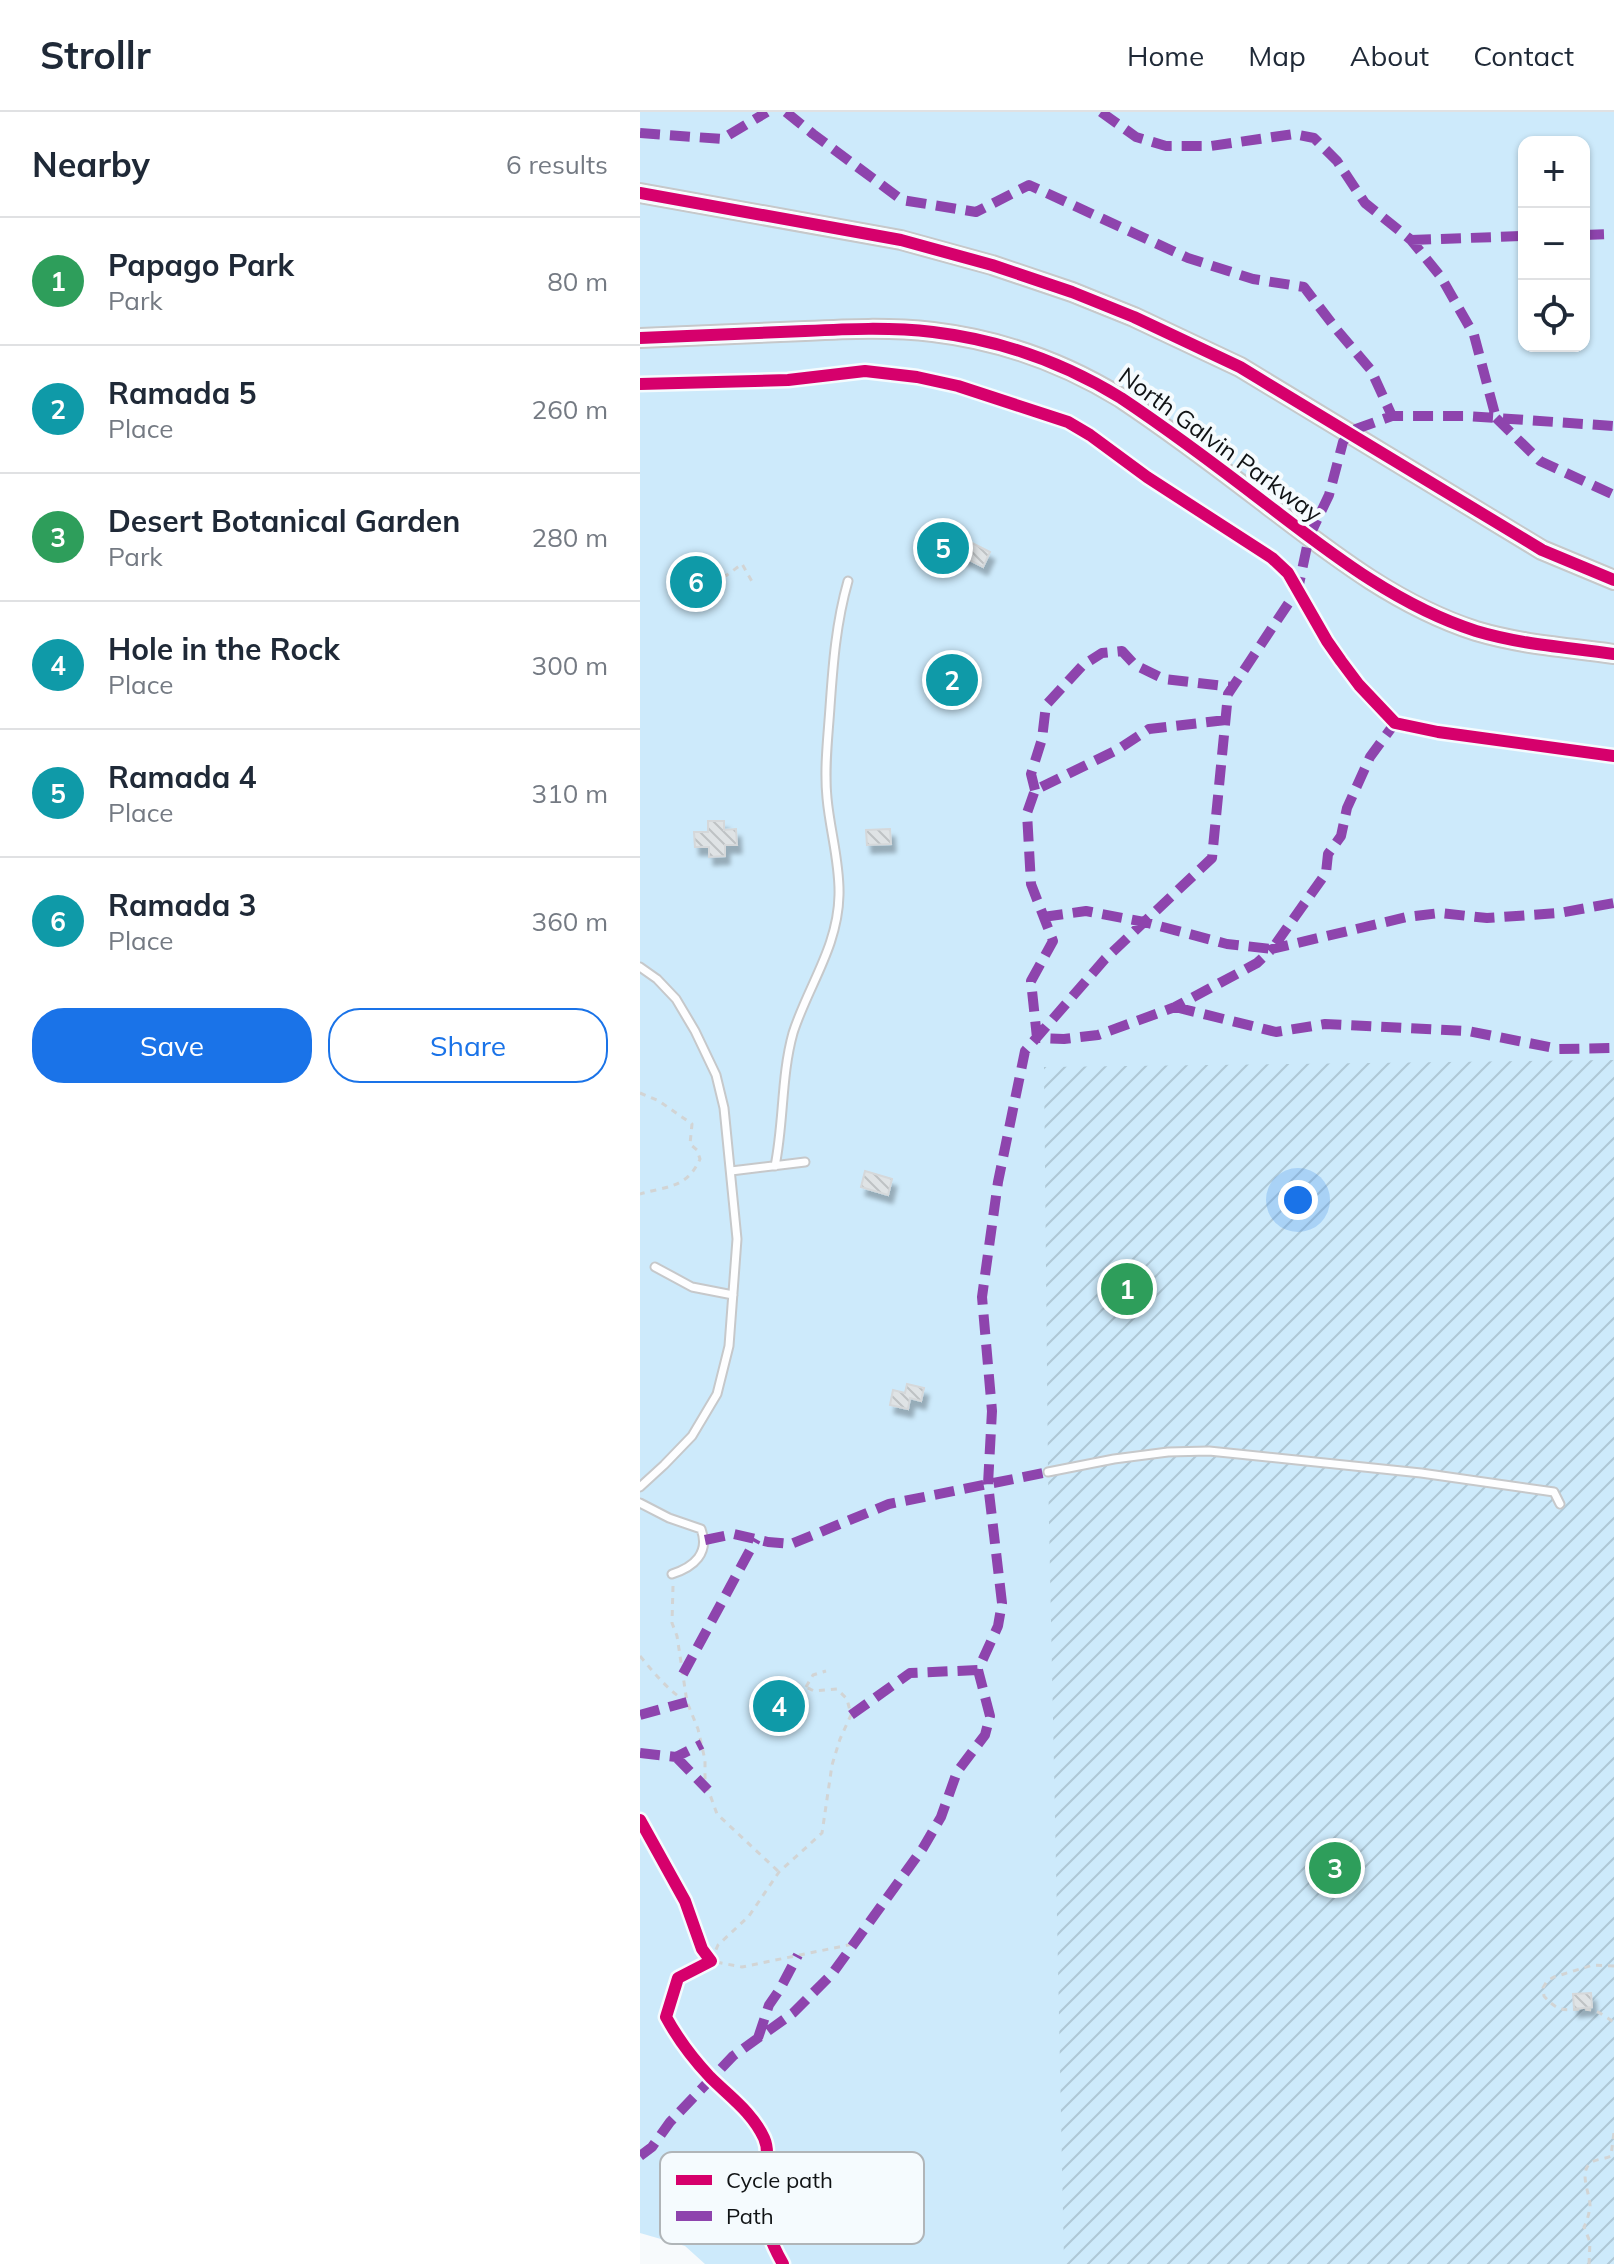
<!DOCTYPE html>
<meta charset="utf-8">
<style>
:root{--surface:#fff;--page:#f2f2f3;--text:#1f2937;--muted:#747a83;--line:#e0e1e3;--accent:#1a73e8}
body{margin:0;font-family:Mulish,sans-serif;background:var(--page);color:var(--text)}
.controls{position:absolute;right:24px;top:24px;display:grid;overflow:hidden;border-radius:16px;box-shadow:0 2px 6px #0004}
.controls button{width:72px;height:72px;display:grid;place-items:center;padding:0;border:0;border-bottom:2px solid var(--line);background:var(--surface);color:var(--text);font:40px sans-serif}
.you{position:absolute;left:658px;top:1088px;width:28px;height:28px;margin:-20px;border:6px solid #fff;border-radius:50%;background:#1a73e8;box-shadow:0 0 0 12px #1a73e833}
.badge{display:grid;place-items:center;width:52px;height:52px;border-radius:50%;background:var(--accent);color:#fff;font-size:26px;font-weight:700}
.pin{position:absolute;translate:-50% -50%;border:4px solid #fff;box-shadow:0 2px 8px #0006}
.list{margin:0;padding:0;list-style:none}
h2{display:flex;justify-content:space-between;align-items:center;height:104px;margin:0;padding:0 32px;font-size:34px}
h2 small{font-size:26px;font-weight:400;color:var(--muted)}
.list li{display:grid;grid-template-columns:52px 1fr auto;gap:24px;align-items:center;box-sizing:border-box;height:128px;padding:0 32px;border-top:2px solid var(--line)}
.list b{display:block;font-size:30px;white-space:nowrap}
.list p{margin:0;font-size:26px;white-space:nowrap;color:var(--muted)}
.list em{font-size:26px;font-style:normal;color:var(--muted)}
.actions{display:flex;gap:16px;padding:24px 32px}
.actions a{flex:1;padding:18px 0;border:2px solid var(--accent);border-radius:32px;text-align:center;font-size:28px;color:var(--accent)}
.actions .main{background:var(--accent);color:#fff}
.icon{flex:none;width:44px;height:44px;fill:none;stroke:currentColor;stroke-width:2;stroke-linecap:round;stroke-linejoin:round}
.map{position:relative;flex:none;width:974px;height:2152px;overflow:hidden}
header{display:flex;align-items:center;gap:48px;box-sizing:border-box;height:112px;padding:0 40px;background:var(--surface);border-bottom:2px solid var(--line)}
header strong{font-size:38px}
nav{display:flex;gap:44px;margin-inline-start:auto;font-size:28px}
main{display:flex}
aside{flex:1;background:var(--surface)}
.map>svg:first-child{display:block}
</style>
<header>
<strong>Strollr</strong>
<nav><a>Home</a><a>Map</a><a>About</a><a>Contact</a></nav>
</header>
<main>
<aside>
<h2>Nearby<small>6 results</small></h2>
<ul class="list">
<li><span class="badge" style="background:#2e9e5b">1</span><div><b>Papago Park</b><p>Park</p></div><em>80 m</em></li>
<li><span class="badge" style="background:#0f9aa8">2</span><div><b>Ramada 5</b><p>Place</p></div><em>260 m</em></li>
<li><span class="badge" style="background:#2e9e5b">3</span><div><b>Desert Botanical Garden</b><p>Park</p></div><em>280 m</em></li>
<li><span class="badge" style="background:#0f9aa8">4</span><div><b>Hole in the Rock</b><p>Place</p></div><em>300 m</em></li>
<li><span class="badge" style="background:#0f9aa8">5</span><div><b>Ramada 4</b><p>Place</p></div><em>310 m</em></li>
<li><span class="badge" style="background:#0f9aa8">6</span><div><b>Ramada 3</b><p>Place</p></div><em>360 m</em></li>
</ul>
<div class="actions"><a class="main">Save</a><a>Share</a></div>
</aside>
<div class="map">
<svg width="974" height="2152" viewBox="0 0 974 2152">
<defs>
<pattern id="garden-furrows" width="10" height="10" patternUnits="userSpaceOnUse" patternTransform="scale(2)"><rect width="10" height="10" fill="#cdeafb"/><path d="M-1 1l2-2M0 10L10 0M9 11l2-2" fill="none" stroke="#afc8d6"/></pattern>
<pattern id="building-back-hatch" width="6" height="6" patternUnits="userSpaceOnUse" patternTransform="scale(2)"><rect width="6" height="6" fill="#dfe3e5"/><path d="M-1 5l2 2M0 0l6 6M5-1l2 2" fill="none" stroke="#bec2c4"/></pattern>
<filter id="shadow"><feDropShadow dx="4.5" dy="8" stdDeviation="2" flood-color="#0004"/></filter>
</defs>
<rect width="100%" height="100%" fill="#f7fafc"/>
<path fill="#cdeafb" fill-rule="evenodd" d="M0,0H974V2152H65L45,2134L0,2121ZM884,30H944V234H884Z"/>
<path fill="url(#garden-furrows)" d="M974,948V2152H424L408,1360L404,955Z"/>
<path fill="url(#building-back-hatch)" stroke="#d5d8da" stroke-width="2" filter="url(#shadow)" d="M305,420L318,431L300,452L288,441Z
M326,428L350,440L343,455L318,442Z
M45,459L71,466L67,481L41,474Z
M310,553L326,574L313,584L297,563Z
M68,709H84V718L96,717L97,733H85V744L69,745V735H55L54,720H68Z
M250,717L251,732L227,733L226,718Z
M225,1059L252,1067L248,1083L221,1075Z
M267,1272L284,1276L281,1289L270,1286L268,1297L250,1293L253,1278L265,1281Z
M951,1881L952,1895L934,1897L933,1882Z"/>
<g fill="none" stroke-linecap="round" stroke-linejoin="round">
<defs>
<path id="lane" d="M0,855L17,867L36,887L55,919L76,963L84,996L97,1127L89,1234L77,1282L52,1324L24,1353L0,1375
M135,1054C144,1010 141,964 153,921C168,874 198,835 199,783C200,751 190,719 187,686C184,656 188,625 190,595C193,552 196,511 208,469
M91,1059L165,1050
M15,1155L52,1175L93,1183
M408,1360L474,1347L528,1340L569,1339L781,1361L914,1380L920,1392
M0,1391L29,1406L61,1417C70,1441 54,1455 32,1462"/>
<path id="secondary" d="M0,81L261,128L352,153L432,180L494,205L600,255L902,438L974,468
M0,226C55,224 110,221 165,219C207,217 250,215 293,220C360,228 424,251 481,286C532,320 581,357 629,394C693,443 758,494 836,519C883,533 926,535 974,542"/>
</defs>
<use href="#lane" stroke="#c6c8ca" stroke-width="11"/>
<use href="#secondary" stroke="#c6c8ca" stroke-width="22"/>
<path stroke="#d2d4d4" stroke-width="3" stroke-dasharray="6 6" stroke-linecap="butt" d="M72,469L87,463L102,452L114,473
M0,981L19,989L52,1012L50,1032L57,1038L60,1047C47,1076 28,1074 0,1082
M33,1474L32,1511L37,1524L47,1590L58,1617L65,1648V1669L77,1702L139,1760
M0,1544C14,1561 27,1577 45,1589
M166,1575L173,1563L186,1559
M133,1582L150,1581L166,1575L174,1579L197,1577L207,1587L211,1603L200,1627L192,1653L182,1721L139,1760L109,1804L78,1833L71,1849L102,1855L213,1832
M974,1854L953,1853L914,1865L907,1869L903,1876L904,1884C923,1906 929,1894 951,1898C959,1899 967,1906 974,1910
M949,2152L950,2130L944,2115C947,2109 949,2102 950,2095C951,2083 937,2059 952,2050C957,2047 965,2047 971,2044L974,2020"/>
<use href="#lane" stroke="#fefeff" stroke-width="7"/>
<use href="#secondary" stroke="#fefeff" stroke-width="18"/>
<path stroke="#8e44ad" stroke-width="10" stroke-dasharray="20 10" stroke-linecap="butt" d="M146,0L173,22L262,88L336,100L389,73L548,146L613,167L664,175L697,218L731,258L752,304
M461,0L496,25L526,34H571L654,22L674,26L697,49L725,91L771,128L801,165L834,223L856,306
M0,21L82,27L127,0
M944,123L974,122
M771,128L884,124
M856,306L900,349L974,383
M586,608L509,617L477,638L395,678L387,701L391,772L413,829L391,869L397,926L424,927L458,923L535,895L617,851L632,837L767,805L800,801L847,806L919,801L974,791
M395,678L391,662L402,627L406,593L443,553L462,541L482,539L495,553L524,567L593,575
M403,805L446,799L504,810L587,832L632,837L686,761L688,742L701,724L707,696L730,645L755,611
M535,895L636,920L685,912L828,919L919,937L974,936
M65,1428L94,1422L128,1430L151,1432L249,1392L408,1360
M43,1562L116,1427
M0,1603L47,1590
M211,1603L270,1561L338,1558
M0,1641L36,1645L62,1632
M36,1645L68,1678
M118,1926L129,1893L140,1877L158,1843
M0,2044L12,2035L30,2010L93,1944L153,1901L192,1862L283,1736L301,1705L317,1660L345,1623L350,1604L338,1558L358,1514L362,1491L348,1372L352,1299L342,1185L358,1070L385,939L465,847L572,746L588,582L658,477L669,425L689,383L703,330L710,321L716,317L752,304H826L974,314"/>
<defs>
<path id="cycleway" d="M0,81L261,128L352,153L432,180L494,205L600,255L902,438L974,468
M0,226C55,224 110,221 165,219C207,217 250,215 293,220C360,228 424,251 481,286C532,320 581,357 629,394C693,443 758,494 836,519C883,533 926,535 974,542
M0,272L148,268L225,259L277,265L318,274L428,310L450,323L507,365L632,446L648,461L687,529L701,549L719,573L755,611L798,620L974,644
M0,1708L45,1789L62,1837L71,1849L38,1866L26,1905C38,1927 53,1947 70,1965C90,1985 112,2000 124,2026C131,2042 124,2058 122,2075C119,2102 130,2129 143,2152"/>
</defs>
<use href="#cycleway" stroke="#f5fbfe" stroke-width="17"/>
<use href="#cycleway" stroke="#d6006c" stroke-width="12"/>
</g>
<g text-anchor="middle" stroke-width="8" stroke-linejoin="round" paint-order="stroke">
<g font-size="24" fill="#101315" stroke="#f5fbfe">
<text transform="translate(580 333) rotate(36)" y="8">North Galvin Parkway</text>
</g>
</g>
<rect x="20" y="2040" width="264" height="92" rx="12" fill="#f5fbfe" stroke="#b0b5b8" stroke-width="2"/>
<rect x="36" y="2063" width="36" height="10" fill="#d6006c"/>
<rect x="36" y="2099" width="36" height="10" fill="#8e44ad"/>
<g font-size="22" fill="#101315">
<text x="86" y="2076">Cycle path</text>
<text x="86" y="2112">Path</text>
</g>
</svg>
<div class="controls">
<button>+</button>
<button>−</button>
<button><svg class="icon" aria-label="locate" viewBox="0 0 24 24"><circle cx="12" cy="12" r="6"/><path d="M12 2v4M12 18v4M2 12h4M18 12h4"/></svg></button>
</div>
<div class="you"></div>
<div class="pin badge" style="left:487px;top:1177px;background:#2e9e5b">1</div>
<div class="pin badge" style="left:312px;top:568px;background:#0f9aa8">2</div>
<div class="pin badge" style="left:695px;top:1756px;background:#2e9e5b">3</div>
<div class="pin badge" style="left:139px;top:1594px;background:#0f9aa8">4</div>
<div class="pin badge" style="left:303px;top:436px;background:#0f9aa8">5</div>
<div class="pin badge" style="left:56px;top:470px;background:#0f9aa8">6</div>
</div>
</main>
